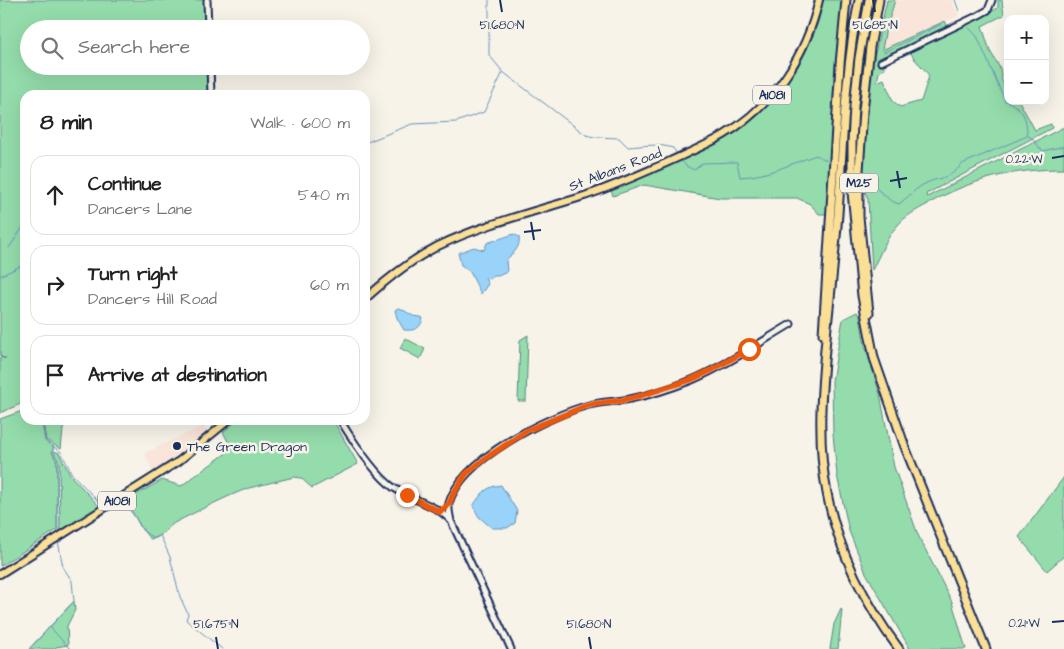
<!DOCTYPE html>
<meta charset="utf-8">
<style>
:root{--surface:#fff;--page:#f2f2f2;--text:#222;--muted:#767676;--line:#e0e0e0}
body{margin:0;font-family:"Architects Daughter",sans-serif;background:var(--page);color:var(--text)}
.controls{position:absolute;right:15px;top:15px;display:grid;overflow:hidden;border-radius:10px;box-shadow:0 5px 20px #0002}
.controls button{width:45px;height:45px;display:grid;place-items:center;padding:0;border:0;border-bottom:1px solid var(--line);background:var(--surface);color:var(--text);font:25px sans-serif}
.stop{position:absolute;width:15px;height:15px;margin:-11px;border:4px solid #ea580c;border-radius:50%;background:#fff}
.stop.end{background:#ea580c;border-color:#fff;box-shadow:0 1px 5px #0008}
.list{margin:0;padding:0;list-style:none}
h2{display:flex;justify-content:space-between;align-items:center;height:65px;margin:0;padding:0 20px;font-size:21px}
h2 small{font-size:16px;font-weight:400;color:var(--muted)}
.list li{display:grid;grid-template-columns:32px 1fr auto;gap:15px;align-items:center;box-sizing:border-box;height:80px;margin:0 10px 10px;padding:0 10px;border:1px solid var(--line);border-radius:15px}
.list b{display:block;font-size:19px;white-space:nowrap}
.list p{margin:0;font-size:16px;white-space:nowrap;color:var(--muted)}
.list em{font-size:16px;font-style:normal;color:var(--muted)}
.icon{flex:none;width:28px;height:28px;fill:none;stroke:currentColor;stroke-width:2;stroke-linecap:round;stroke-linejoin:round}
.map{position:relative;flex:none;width:1064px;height:649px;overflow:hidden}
.search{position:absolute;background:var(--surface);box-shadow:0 5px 20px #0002;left:20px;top:20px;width:350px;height:55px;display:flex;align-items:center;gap:12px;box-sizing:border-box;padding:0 18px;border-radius:28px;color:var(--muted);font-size:19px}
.panel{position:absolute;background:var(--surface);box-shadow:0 5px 20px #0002;left:20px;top:90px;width:350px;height:335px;border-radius:15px}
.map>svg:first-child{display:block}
</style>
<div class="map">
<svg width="1064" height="649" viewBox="0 0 1064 649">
<rect width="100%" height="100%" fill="#f7f3e8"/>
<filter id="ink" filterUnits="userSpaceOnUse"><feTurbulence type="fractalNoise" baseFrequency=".02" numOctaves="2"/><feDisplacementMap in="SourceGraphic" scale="10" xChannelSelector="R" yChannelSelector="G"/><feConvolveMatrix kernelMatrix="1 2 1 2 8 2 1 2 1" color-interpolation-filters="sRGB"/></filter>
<g filter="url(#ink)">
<path fill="#f9e5da" d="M895,0H952L959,16L882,51L885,33Z
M203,426L208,434L184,453L153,473L145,453Z"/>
<path fill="#94dcab" stroke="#588684" d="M0,0H205L207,29H29V66H208L209,95H25V402L0,413V357L6,359L0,356Z
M823,0H842L834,78L828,214H819L810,204L797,198H720L644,185L613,196L611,190C689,159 771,129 808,47C815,32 821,16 823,0Z
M887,0H895L885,33L882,50L945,21L948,27L881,60L885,68L879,72L877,82L884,79L893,101L900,107L921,101L929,76C924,67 915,62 911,53H905L964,26L998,8V0H1002L1004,15L982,26L990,51L1000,68L1002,81L1008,93V101H1019L1035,130L1051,124L1052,128L926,194L927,197L1064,127V169C1014,169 971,179 928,204C917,210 905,216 897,226C886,238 880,255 872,270L868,200L863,185L864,144L871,71Z
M857,312L860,316L865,346L880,394L894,467L918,535L952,602L966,649H910L866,573L849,531L837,475L833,434L832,381L843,319Z
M528,335L526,401H518L520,340Z
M405,338L425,349L420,359L400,348Z
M25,410V420H42L45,441L54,447L52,452L57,462V530L0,566V419Z
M43,420H64L61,449L46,440Z
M238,420H333L358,464L312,488L301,478L294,477C279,481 264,484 249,488C227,496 198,511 176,522C169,525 160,540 151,539C145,537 131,508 125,501L162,480L181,486L232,449L223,432Z
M54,451L59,453L71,476L100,507L60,532L59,462L54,453Z
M1064,477V556L1047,571L1019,537Z
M74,601L75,610L67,626L68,645L56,647L54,649H29Z
M841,609L842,610L838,649H830L834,624Z"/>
<path fill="#99d3f9" stroke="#6791bb" d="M514,234L519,237C521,248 513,253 506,260L507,272L498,276H494L490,279L485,278L488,284L481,294L470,272L461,265L458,253L474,247L484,250L487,243Z
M398,308H400L413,316L421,317L423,318C421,329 414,331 404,330L397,318L395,310Z
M501,485L517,511L515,523L507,528H492L479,517L473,506C482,493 485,487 501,485Z"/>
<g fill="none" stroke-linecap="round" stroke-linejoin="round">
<path stroke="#6791bb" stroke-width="1" d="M489,0V55L503,72
M955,0L959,11
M969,28L977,36L1005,101C1023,107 1027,118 1027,135
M884,52L942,24
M1028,136C1034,137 1037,147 1043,151L1064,146
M365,143L412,124L456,122L484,112L503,72L586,135L594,137L619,138L628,147C643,146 657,143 673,148L677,154
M681,160L686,166L694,170L703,163L737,162L740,177C768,176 790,164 816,155L826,160
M867,180L891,201L899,204C907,198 913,191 921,186C937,176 949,181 962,164L1027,136
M9,248L25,224
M25,253L23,254L25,258
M0,276L25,264
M44,420L42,424L45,441L54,447L52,452L57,462L58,534
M54,447L61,452L72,474L101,504
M125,504L135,517L142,530L153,538L160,535L170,557L180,597L188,614L186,620L222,649
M50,627L70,649
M29,649L74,601L72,581L63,567L58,541"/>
<defs>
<path id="minor" d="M207,0L208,29
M881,62L979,15L988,10L992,0
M210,66L211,95
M340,420C353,441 374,474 394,488C412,500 436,504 451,521L511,649
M451,521C450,516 448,509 449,503C462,459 547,416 589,405C602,401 616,402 630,399C651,395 672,388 692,380C727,365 759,343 791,324"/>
<path id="major" d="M365,299C387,279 411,260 438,246C484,224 533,212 581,197C610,188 638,175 666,163C685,154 705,146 724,135C774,105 806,56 819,0
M0,574L179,461L229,420"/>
<path id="highway" d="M859,0C845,71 843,142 838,214C835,252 831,289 827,327C822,382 816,438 827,493C838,551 864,602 899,649
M869,0L859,58L854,106L852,143V192L862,296L874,358L905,447L986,649
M869,313L859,217V171L863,111L870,47L879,0
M823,334L840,64L846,0"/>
</defs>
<use href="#minor" stroke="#1b2f5e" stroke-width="9"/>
<use href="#major" stroke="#1b2f5e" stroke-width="10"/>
<use href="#highway" stroke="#1b2f5e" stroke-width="11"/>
<use href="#minor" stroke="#f7f3e8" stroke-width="5"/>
<use href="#major" stroke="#fbdf96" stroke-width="6"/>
<use href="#highway" stroke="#fbdf96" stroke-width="7"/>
</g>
</g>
<g fill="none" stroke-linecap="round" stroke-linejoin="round" filter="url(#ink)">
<path stroke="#ea580c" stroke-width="6" d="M407,495L440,512L449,504L453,494L466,474L486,458L528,430L588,405L630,399L690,380L712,370L749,349"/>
</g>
<path fill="none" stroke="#1b2f5e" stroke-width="2" d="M500,0L502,12M873,0L875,12M1052,158L1064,156M897,171L900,188M890,181L907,178M531,222L534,240M524,232L541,230M1052,622L1064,621M216,637L218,649M589,637L591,649"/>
<circle fill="#1b2f5e" stroke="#f7f3e8" stroke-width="2" cx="177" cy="446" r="5"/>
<g text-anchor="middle" stroke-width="5" stroke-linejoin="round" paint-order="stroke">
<g fill="#f7f3e8" stroke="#5d6a87" stroke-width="1">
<rect x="753" y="85.5" width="38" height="19" rx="4"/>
<rect x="840" y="173.5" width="38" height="19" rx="4"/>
<rect x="98" y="491.5" width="38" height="19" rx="4"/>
</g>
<g font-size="12" font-weight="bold" fill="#1b2f5e">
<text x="772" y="99">A1081</text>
<text x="859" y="187">M25</text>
<text x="117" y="505">A1081</text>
</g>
<g font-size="14" fill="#1b2f5e" stroke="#f7f3e8">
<text transform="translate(615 169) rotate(-21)" y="5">St Albans Road</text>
</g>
<g font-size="14" fill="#1b2f5e" stroke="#f7f3e8" text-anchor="start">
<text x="187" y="451">The Green Dragon</text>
</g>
</g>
<g font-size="12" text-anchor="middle" fill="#1b2f5e" stroke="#f7f3e8" stroke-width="5" stroke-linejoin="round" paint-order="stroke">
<text x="502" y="29">51.680°N</text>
<text x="875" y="29">51.685°N</text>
<text x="1024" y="163">0.22°W</text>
<text x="1024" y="627">0.21°W</text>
<text x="216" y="628">51.675°N</text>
<text x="589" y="628">51.680°N</text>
</g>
</svg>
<div class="controls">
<button>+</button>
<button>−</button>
</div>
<div class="stop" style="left:749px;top:349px"></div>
<div class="stop end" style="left:407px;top:495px"></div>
<div class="search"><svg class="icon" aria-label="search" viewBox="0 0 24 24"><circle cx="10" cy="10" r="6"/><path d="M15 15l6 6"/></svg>Search here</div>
<section class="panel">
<h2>8 min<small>Walk · 600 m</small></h2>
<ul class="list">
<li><svg class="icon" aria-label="ahead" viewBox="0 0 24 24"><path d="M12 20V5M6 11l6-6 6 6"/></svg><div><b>Continue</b><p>Dancers Lane</p></div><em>540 m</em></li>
<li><svg class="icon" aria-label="right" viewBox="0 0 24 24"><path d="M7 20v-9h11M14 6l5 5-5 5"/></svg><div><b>Turn right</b><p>Dancers Hill Road</p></div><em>60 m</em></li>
<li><svg class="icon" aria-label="arrive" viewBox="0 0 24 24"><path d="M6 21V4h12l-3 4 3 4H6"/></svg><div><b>Arrive at destination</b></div></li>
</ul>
</section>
</div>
